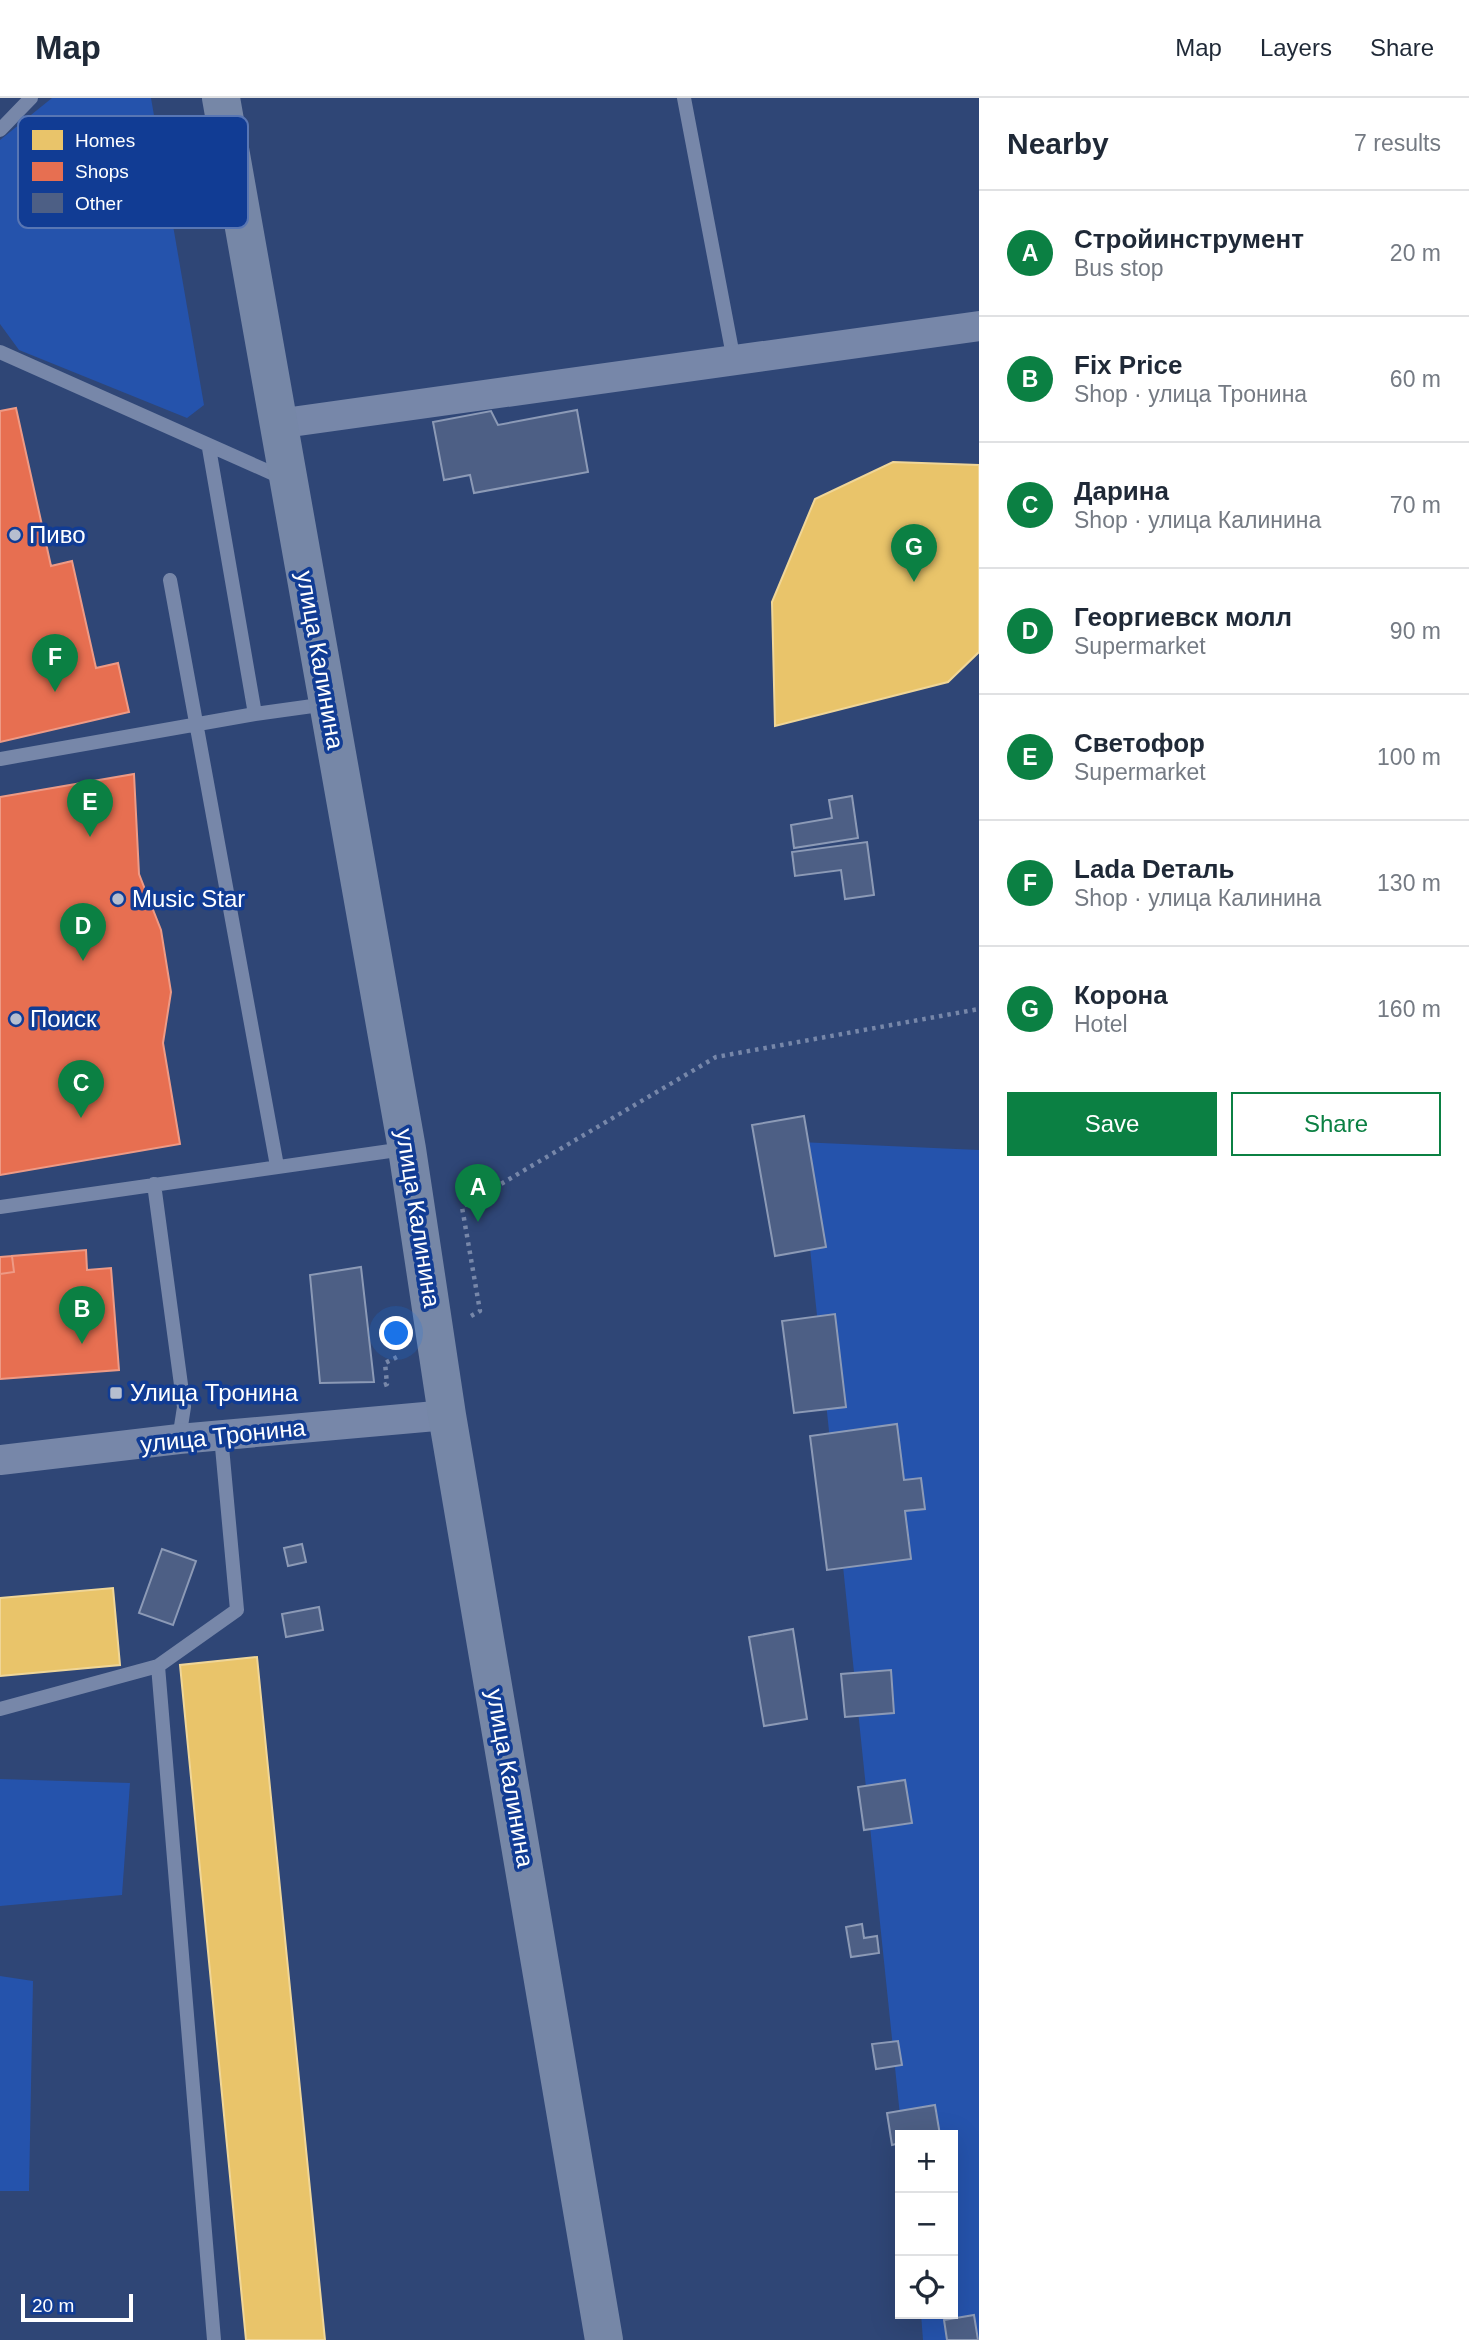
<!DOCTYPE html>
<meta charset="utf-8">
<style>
:root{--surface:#fff;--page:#f2f2f3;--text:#1f2937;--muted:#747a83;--line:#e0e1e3;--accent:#0b8043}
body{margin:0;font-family:Helvetica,sans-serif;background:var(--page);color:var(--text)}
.controls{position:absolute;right:21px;bottom:21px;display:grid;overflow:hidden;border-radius:0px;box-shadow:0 7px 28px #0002}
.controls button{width:63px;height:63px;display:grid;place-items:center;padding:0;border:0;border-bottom:2px solid var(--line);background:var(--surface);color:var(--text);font:35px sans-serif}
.scale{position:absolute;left:21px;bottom:18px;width:112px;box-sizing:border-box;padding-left:7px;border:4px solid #fff;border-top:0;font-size:19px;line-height:24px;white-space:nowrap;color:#fff;-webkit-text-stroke:5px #113c94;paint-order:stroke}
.you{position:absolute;left:397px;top:1236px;width:24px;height:24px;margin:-18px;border:5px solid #fff;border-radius:50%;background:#1a73e8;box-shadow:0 0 0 10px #1a73e833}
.badge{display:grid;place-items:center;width:46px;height:46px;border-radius:50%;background:var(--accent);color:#fff;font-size:23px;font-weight:700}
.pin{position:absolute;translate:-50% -58px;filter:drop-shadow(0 2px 4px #0008)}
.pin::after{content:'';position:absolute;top:37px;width:24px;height:21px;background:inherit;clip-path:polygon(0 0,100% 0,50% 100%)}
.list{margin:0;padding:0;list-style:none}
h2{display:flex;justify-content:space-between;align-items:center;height:91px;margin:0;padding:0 28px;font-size:30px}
h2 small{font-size:23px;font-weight:400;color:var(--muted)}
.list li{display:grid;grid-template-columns:46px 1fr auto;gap:21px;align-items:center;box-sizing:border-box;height:126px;padding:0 28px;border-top:2px solid var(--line)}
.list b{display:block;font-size:26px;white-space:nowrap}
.list p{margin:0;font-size:23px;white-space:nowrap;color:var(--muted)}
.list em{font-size:23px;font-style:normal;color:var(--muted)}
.actions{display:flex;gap:14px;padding:21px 28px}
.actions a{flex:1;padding:16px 0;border:2px solid var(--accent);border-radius:0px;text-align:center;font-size:24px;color:var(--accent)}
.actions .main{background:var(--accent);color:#fff}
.icon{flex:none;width:38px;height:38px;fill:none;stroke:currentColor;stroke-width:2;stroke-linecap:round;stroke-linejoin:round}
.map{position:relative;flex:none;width:979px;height:2242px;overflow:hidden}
header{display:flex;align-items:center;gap:42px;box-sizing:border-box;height:98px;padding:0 35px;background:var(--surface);border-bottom:2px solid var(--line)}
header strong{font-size:33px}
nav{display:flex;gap:38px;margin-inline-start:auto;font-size:24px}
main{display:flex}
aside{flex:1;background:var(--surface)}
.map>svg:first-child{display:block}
</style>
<header>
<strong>Map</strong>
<nav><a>Map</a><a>Layers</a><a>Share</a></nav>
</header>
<main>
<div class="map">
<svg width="979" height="2242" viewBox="0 0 979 2242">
<rect width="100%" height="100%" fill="#2f4676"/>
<path fill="#2553ac" d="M52,0H151L204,307L187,320L19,252L0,226V42Z
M799,1044L979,1052V2242H923L921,2216H953V2037H902Z
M0,1681L130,1685L122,1797L0,1808Z
M0,1878L33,1883L29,2093H0Z"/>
<path fill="#e9c46a" stroke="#f0d697" stroke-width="2" d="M893,364L979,367V554L948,584L775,628L772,504L815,401Z
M113,1490L120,1567L0,1578V1500Z
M257,1559L325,2242H246L180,1567Z"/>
<path fill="#e76f51" stroke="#ee9a85" stroke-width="2" d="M16,310L51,468L72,463L96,570L118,565L129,614L0,644V313Z
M134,676L139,776L161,832L171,894L163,945L180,1046L0,1077V699Z
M86,1152L87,1172L111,1170L119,1272L0,1281V1176L14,1174L12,1158Z
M12,1158L14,1174L0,1176V1159Z"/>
<path fill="#4d5f85" stroke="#8c9ab6" stroke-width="2" d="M577,312L588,374L474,395L470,377L444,382L433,324L491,313L498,327Z
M852,698L858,740L794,750L791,727L832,720L829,702Z
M867,744L874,797L845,801L841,772L795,778L792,754Z
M804,1018L826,1149L775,1158L752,1027Z
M361,1169L374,1284L320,1285L310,1177Z
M835,1216L846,1309L794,1315L782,1223Z
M897,1326L904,1382L921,1380L925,1411L905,1413L911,1461L827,1472L810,1338Z
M302,1446L306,1464L288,1468L284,1450Z
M162,1451L196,1463L173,1527L139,1515Z
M319,1509L323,1532L286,1539L282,1516Z
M793,1531L807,1621L764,1628L749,1539Z
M891,1572L894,1615L845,1619L841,1576Z
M905,1682L912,1725L864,1732L858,1689Z
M862,1826L864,1840L877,1838L879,1855L851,1859L846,1829Z
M898,1943L902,1967L876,1971L872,1946Z
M935,2007L940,2037H900V2045L892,2047L887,2015Z
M974,2217L978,2242H947L944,2222Z"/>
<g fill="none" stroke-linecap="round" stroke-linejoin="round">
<path stroke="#7787a9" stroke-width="4.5" stroke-dasharray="3.5 5" stroke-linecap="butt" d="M471,1218L480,1213L462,1109L716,959L979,911
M384,1287L387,1286L385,1265L399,1258"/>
<path stroke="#7787a9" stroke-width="14" d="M684,0L734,263
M0,32L31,0
M0,254L283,380
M209,350L255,616
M170,482L277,1068
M0,661L255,616L327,606
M154,1086L184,1309L179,1341
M0,1109L404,1051
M0,1611L158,1568
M214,2242L158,1568L237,1512L221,1338"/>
<path stroke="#7787a9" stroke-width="30" d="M277,326L979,228
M0,1362L179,1341L447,1317"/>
<path stroke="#7687a7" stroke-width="38" d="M221,0L407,1051L447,1317L604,2242"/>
</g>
<g fill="#b6becf" stroke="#113c94" stroke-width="2.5">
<circle cx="15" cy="437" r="7"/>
<circle cx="118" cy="801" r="7"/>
<circle cx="16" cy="921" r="7"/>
<rect x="109" y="1288" width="14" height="14" rx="3.5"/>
</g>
<g text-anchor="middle" stroke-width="7" stroke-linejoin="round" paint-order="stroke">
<g font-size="24" fill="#fff" stroke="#113c94" text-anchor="start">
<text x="29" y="445">Пиво</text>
<text x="132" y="809">Music Star</text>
<text x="30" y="929">Поиск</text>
<text x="130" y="1303">Улица Тронина</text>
</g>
<g font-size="24" fill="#fff" stroke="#113c94">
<text transform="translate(320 562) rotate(80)" y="8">улица Калинина</text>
<text transform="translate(418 1120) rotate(81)" y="8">улица Калинина</text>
<text transform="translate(223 1338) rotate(-6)" y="8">улица Тронина</text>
<text transform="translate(510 1680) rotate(80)" y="8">улица Калинина</text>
</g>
</g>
<rect x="18" y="18" width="230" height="112" rx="10" fill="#113c94" stroke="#5876b4" stroke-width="2"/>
<rect x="32" y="32" width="31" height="20" fill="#e9c46a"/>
<rect x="32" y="64" width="31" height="19" fill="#e76f51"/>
<rect x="32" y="95" width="31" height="20" fill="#4d5f85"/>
<g font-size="19" fill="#fff">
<text x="75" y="49">Homes</text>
<text x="75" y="80">Shops</text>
<text x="75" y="112">Other</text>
</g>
</svg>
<div class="controls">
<button>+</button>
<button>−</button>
<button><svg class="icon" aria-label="locate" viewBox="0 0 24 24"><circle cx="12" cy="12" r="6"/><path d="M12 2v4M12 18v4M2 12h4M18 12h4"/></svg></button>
</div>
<div class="scale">20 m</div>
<div class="you"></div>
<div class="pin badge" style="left:478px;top:1124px">A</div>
<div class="pin badge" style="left:82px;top:1246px">B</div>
<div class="pin badge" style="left:81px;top:1020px">C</div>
<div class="pin badge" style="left:83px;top:863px">D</div>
<div class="pin badge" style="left:90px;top:739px">E</div>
<div class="pin badge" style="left:55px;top:594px">F</div>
<div class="pin badge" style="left:914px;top:484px">G</div>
</div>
<aside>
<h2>Nearby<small>7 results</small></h2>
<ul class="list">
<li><span class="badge">A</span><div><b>Стройинструмент</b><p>Bus stop</p></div><em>20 m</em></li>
<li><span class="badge">B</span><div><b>Fix Price</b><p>Shop · улица Тронина</p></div><em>60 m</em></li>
<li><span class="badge">C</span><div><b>Дарина</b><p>Shop · улица Калинина</p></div><em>70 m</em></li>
<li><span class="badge">D</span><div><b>Георгиевск молл</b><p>Supermarket</p></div><em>90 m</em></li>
<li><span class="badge">E</span><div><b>Светофор</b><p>Supermarket</p></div><em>100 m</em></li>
<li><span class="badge">F</span><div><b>Lada Dеталь</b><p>Shop · улица Калинина</p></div><em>130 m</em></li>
<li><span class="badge">G</span><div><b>Корона</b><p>Hotel</p></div><em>160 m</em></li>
</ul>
<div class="actions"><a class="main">Save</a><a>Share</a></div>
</aside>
</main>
